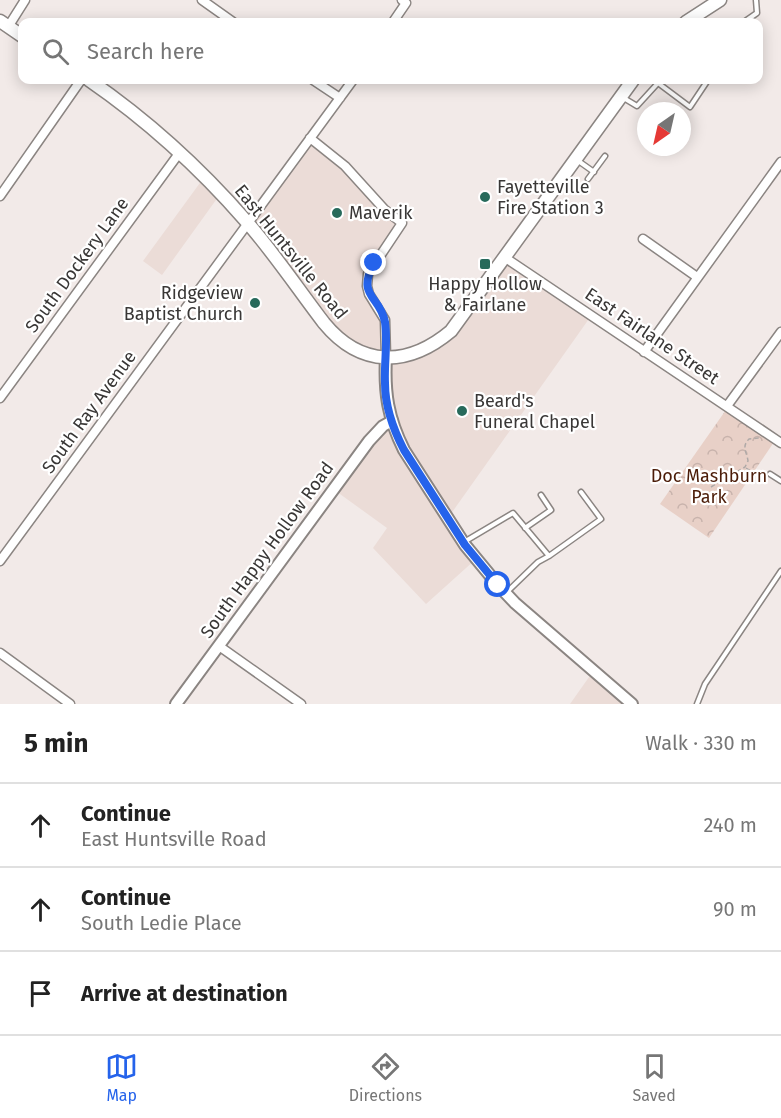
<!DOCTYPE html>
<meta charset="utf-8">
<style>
:root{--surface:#fff;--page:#f2f2f2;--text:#222;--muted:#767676;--line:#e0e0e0;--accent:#2563eb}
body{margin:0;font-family:"Fira Sans",sans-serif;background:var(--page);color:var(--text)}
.compass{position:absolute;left:637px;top:102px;width:54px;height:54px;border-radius:50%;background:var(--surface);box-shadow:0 3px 15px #0003;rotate:214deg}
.stop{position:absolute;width:18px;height:18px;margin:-14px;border:4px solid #2563eb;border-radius:50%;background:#fff}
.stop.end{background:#2563eb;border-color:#fff;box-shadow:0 2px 6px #0008}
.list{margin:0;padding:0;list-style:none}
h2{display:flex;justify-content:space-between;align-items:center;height:78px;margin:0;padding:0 24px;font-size:26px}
h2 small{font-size:20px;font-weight:400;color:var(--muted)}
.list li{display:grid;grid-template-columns:39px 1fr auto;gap:18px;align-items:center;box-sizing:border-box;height:84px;padding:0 24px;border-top:2px solid var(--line)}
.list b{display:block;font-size:22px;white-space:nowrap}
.list p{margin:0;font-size:20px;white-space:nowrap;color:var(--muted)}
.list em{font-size:20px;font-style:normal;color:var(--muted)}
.icon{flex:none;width:33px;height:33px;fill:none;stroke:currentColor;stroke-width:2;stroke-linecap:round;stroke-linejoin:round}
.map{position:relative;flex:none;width:781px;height:704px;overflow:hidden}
.search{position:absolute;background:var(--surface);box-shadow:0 3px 15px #0003;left:18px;right:18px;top:18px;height:66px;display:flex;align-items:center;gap:15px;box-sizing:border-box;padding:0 21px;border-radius:12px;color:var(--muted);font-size:22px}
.sheet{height:330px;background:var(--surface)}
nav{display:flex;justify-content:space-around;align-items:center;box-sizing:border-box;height:84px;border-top:2px solid var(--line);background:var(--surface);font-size:16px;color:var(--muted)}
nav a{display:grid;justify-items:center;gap:3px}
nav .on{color:var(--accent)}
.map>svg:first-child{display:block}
</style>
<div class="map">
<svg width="781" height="704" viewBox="0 0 781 704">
<defs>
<pattern id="park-crowns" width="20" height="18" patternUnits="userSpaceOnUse" patternTransform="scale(1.5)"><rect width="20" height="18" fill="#e8d0c7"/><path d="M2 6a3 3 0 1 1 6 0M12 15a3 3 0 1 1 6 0" fill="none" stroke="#c8b3ac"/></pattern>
</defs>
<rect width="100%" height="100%" fill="#f2eae8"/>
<path fill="#ebdcd7" d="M310,138L402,223L374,263L367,286L381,312L386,357L437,343L504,257L591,316L448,518L476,559L426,604L373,548L387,528L333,489L392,421L386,357L351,348L247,223Z
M205,176L221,193L162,275L143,261Z
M594,670L628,704H570Z"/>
<path fill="url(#park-crowns)" d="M728,407L776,439L709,538L660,504Z"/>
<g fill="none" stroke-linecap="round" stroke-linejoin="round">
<defs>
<path id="service" d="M744,22L757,13L756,0
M654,80L658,83L661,80
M622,97L637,106L658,83L690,107L708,80
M577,160L594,172
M588,179L605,156
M770,474L781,481
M525,528L551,510L541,495
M464,542L513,513L549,556L538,562L506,593
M549,556L601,519L581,492
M697,704L705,684L781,571"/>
<path id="minor" d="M202,0L233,22
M393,22L406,3L402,0
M8,27L25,0
M313,80L340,98
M310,138L345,166L384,209L402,223L368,274L367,286L369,294L385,320L386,357
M0,196L81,80
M643,239L697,277
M504,257L781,443
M644,352L781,162
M0,398L180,152
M727,406L781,332
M0,561L353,80
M219,646L301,704
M0,653L70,704"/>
<path id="tertiary" d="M176,704L369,441L383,426L392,421"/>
<path id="secondary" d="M386,357C384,393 388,418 404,450L465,545L498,585L515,603L632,704"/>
<path id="primary" d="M0,21L22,36
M686,22L720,0
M89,80C147,120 199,167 246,221C274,253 298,289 324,323C361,368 408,367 451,331L633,80"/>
</defs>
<use href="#service" stroke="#8b8582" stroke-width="7"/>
<use href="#minor" stroke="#8b8582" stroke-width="11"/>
<use href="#tertiary" stroke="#8b8582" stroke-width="14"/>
<use href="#secondary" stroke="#8b8582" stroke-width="14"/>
<use href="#primary" stroke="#8b8582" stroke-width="15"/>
<path stroke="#afa9a7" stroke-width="1.5" stroke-dasharray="4.5 3" stroke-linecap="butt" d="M746,468L761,478L764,477
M711,487L745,467L748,461C747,452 741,447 749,439L758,438L760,436"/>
<use href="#service" stroke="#fff" stroke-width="4"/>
<use href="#minor" stroke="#fff" stroke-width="8"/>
<use href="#tertiary" stroke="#fff" stroke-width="10"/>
<use href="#secondary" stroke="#fff" stroke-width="10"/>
<use href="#primary" stroke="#fff" stroke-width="12"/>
</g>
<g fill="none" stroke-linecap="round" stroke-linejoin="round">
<path stroke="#2563eb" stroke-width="8" d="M374,263C356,297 380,295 385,322C388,342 384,363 385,383C385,407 393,429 404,450L465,545L498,585"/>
</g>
<g fill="#276a5b" stroke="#fff" stroke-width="2">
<circle cx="485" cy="197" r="6"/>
<circle cx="337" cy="213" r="6"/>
<rect x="479" y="258" width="12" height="12" rx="3"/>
<circle cx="255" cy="303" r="6"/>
<circle cx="462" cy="411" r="6"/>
</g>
<g text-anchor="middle" stroke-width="4.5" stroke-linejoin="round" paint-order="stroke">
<g font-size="18" fill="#393736" stroke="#fff" text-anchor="start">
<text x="497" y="193">Fayetteville<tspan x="497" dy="21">Fire Station 3</tspan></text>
<text x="349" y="219">Maverik</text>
<text x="485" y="290" text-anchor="middle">Happy Hollow<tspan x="485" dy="21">&amp; Fairlane</tspan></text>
<text x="243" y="299" text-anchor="end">Ridgeview<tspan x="243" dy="21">Baptist Church</tspan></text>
<text x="474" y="407">Beard's<tspan x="474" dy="21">Funeral Chapel</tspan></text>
</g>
<g font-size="18" fill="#393736" stroke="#fff">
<text transform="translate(291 252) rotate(51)" y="6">East Huntsville Road</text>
<text transform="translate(77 265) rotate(-54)" y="6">South Dockery Lane</text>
<text transform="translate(652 336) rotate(34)" y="6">East Fairlane Street</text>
<text transform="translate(89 412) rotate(-54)" y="6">South Ray Avenue</text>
<text transform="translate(267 550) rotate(-54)" y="6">South Happy Hollow Road</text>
</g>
<g font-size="18" fill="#4c1d09" stroke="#fff">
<text x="709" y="482">Doc Mashburn<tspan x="709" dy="21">Park</tspan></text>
</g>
</g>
</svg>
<svg class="compass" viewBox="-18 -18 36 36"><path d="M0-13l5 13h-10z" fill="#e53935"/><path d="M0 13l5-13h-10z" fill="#767676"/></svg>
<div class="stop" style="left:498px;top:585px"></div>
<div class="stop end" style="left:374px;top:263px"></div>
<div class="search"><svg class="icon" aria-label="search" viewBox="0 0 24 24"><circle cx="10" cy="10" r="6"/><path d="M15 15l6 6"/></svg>Search here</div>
</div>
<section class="sheet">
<h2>5 min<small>Walk · 330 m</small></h2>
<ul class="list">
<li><svg class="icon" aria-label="ahead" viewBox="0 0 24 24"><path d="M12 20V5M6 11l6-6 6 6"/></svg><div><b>Continue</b><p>East Huntsville Road</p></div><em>240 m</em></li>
<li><svg class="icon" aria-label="ahead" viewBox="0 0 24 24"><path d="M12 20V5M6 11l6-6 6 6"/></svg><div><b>Continue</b><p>South Ledie Place</p></div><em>90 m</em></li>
<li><svg class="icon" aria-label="arrive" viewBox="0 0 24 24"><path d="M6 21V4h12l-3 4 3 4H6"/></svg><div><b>Arrive at destination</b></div></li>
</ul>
</section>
<nav>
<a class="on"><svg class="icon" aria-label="map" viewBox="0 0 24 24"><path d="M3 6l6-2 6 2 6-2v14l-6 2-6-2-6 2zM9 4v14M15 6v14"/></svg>Map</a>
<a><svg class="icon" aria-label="directions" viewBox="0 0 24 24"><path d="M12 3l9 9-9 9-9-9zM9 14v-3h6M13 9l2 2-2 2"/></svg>Directions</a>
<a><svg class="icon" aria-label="saved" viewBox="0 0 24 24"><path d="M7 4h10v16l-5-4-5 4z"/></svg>Saved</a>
</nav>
